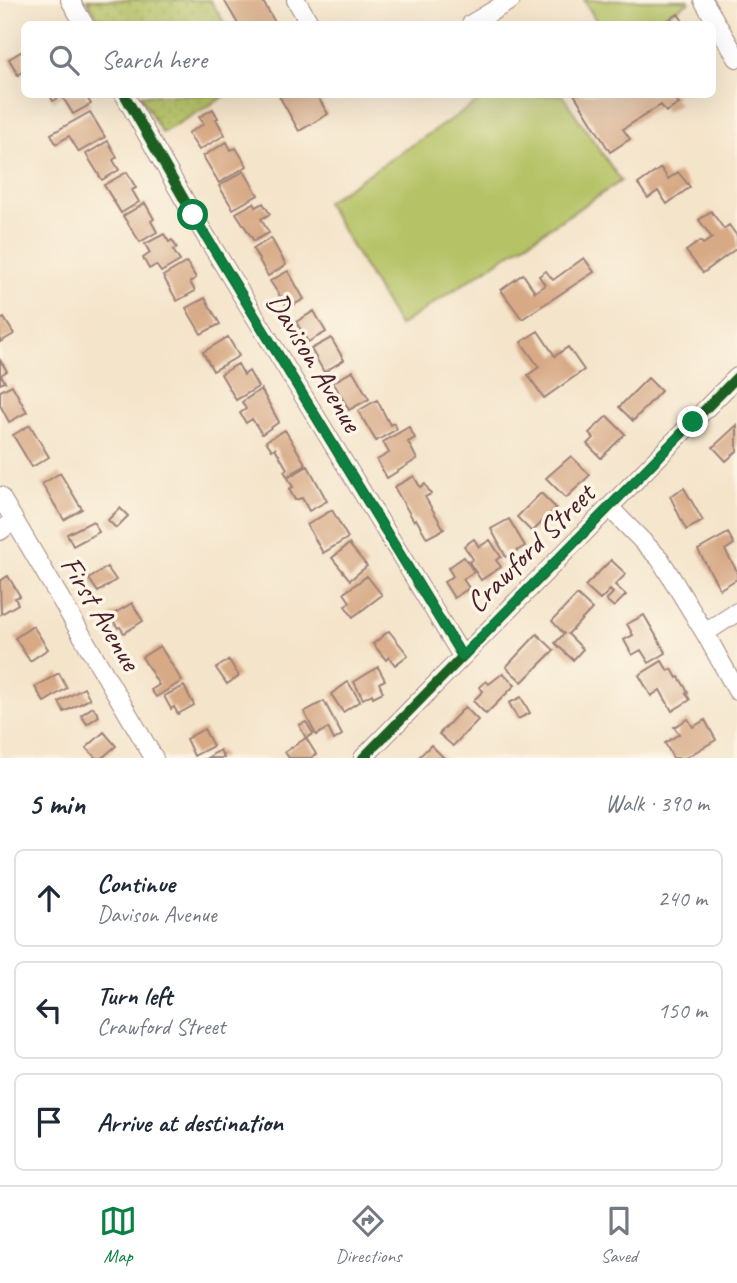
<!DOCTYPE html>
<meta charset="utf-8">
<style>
:root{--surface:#fff;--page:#f6f6f7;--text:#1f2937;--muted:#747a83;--line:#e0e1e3;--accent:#0b8043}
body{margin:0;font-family:Caveat,sans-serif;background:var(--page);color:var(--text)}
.stop{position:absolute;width:21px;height:21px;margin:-16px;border:5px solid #0b8043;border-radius:50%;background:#fff}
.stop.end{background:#0b8043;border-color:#fff;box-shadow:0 2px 7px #0008}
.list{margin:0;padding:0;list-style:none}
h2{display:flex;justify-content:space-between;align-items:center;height:91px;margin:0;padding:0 28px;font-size:30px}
h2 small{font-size:23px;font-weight:400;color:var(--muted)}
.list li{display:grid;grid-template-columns:46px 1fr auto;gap:21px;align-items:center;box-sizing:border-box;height:98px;margin:0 14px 14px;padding:0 14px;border:2px solid var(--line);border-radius:10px}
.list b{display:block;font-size:26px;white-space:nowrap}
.list p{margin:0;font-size:23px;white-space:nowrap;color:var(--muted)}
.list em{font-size:23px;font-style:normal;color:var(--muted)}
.icon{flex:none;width:38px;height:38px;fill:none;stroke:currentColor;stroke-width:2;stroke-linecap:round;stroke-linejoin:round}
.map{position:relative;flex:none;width:737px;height:758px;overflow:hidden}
.search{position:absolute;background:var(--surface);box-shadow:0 7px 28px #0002;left:21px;right:21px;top:21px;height:77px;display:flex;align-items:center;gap:18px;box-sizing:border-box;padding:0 24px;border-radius:10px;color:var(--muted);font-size:26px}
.sheet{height:427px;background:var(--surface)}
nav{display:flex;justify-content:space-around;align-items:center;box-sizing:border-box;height:98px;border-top:2px solid var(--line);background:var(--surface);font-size:19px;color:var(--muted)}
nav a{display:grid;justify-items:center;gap:4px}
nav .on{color:var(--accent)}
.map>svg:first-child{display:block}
</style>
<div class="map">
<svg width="737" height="758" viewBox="0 0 737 758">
<defs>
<pattern id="park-dots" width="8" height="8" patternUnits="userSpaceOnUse" patternTransform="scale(1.75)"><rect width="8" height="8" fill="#b5c366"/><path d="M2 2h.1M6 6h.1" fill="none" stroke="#9da759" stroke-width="1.8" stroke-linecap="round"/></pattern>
</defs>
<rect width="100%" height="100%" fill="#fcf5e5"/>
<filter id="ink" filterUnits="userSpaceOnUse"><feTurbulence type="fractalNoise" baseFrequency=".0143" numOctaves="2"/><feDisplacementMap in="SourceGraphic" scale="14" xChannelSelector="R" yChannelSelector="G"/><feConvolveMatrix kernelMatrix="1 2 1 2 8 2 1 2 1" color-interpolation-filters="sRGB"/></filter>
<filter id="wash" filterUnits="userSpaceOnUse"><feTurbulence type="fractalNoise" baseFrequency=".00686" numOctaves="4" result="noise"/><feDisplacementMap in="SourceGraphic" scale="28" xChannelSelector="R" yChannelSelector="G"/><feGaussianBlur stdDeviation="1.57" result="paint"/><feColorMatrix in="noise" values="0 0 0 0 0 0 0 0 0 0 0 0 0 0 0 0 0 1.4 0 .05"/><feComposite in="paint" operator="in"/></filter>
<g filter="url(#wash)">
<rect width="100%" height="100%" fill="#f4e4ca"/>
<path fill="#b5c366" stroke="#807148" stroke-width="2" d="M584,0H688L689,2L650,24H594L597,22Z
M488,95H562L621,181L399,326L326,202Z"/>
<path fill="url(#park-dots)" stroke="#807148" stroke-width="2" d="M87,0H210L225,24H101Z
M140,95H227L162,133Z"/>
<g id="blocks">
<path fill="#d7a985" d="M224,0H262L276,24H238Z
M678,14L685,24H662Z
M24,50V71L18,75L9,59Z
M49,94H85L91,104L73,114L62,96L53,101Z
M278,94H316L328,114L299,131Z
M574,94H677L674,97L679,104L666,112L661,105L623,129L630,139L610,152Z
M213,109L218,118L216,119L225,135L199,150L188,133L204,124L199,117Z
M90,112L105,137L79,152L69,136L56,144L51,134Z
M108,141L117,157L113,160L119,170L102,180L86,154Z
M227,142L231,150L236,148L247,166L219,183L203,156Z
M661,168L668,179L678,172L690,187L667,204L658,191L648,198L638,184Z
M244,171L258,195L233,209L219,186Z
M127,172L136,188L132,190L139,202L121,213L104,185Z
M145,203L154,219L151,221L157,232L140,242L123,216Z
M254,203L256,207L263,203L270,214L261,219L269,233L254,241L236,213Z
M711,211L724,229L729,225L737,236V248L703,273L686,251L700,241L703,244L712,238L699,220Z
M164,234L169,242L172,240L177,248L173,250L180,261L161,272L156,265L149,269L143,258L150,253L145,244Z
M271,238L286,265L268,276L253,249Z
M584,258L594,272L522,319L501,290L523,274L535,292L545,285L539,276L546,271L553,280Z
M187,262L196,278L190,282L195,291L177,301L163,276Z
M288,271L304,299L288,308L270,281Z
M205,298L220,324L201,334L186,308Z
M314,311L326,332L308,342L296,322Z
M4,318L14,334L0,342V320Z
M538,331L555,356L568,347L584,370L544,398L528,375L539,367L521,342Z
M228,337L239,356L213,371L203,352Z
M331,338L344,360L324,372L311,349Z
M0,360L7,371L1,375L5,382L0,384Z
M238,364L244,375L249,371L258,387L236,400L221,374Z
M353,371L369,399L349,410L333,382Z
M648,378L661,391L633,421L619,407Z
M12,385L27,412L9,422L0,405V391Z
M261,389L279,422L262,434L252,419L246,423L240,413L246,409L242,402Z
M377,400L390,425L394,423L397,429L376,441L358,411Z
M607,416L625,434L601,458L587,444L594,438L589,433Z
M30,425L49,457L32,467L13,435Z
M737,425V451L726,461L713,447Z
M409,427L415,438L408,442L417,459L387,478L377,460L389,453L383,442Z
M285,430L306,465L287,476L284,471L287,469L275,448L272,450L266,441Z
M571,456L590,475L566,498L546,478Z
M308,466L327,501L309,511L302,498L295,500L289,489L293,487L288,478Z
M60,473L82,509L64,520L42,484Z
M414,476L420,487L425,484L431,494L425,497L444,529L427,538L416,519L414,521L394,487Z
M684,488L703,521L686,530L670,496Z
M541,493L556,508L532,532L517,517Z
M120,508L128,516L116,528L108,520Z
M332,510L348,538L323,553L307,525Z
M509,519L525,546L506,557L491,529Z
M93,521L99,532L73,546L67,534Z
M728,533L734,544L725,550L737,571V579L720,589L698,550Z
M474,539L479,547L490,540L501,557L496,560L501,567L481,580L469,562L473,559L464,546Z
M349,544L367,566L350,580L332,558Z
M464,557L474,572L463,579L469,588L454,598L444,582L453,576L448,568Z
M611,560L626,574L615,585L626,595L614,607L606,600L613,593L610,590L600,600L585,586Z
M107,567L116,580L98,592L89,579Z
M8,576L20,596L15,598L18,604L1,614L0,581Z
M367,576L382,595L353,617L345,606L350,602L344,593Z
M577,595L592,609L568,634L583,649L573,660L555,643L564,634L552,621Z
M132,603L143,621L124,633L120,627L118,628L110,616Z
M644,615L666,653L649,663L641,650L632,655L624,640L633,635L627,624Z
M33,626L48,649L30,661L15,638Z
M389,631L408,655L395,665L389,657L386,660L373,644Z
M537,634L554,650L522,682L506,667Z
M160,646L182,681L156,697L151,690L159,685L142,657Z
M229,660L239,676L227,684L216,668Z
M662,661L668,671L672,669L677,678L679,677L688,692L686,693L690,700L672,711L660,690L651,696L639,675Z
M378,667L385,680L379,683L383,692L373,697L372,694L363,699L354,682Z
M59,673L67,688L44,702L35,687Z
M503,673L515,685L486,714L473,701L483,691L479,687L486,681L489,684Z
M348,682L360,701L343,712L331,694Z
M184,686L194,705L178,714L174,707L171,709L164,696Z
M84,688L90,699L64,712L59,702Z
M521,697L530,713L518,719L509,703Z
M324,701L342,735L334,740L328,728L316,735L304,712Z
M93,707L99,716L87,724L81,715Z
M465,707L478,720L453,746L439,734Z
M688,719L693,727L705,720L716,740L685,758H673L665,743L679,734L674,727Z
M306,722L313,734L306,738L299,725Z
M204,729L213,746L194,756L186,739Z
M104,732L116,746L102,758H96L86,748Z
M306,738L316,754L311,758H289L285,752Z
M431,745L444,758H418Z
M220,750L224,758H207Z"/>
</g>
</g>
<g filter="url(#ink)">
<use href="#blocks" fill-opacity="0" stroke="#9f827a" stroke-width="2"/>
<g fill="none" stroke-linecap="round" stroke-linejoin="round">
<defs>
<path id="minor" d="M70,0L84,24
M296,0L310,24
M703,0L737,58
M471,24L511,0
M124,94L193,215L462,656
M0,496L154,758
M610,508L660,559L705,633L737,691
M0,531L14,521
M705,633L737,612
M363,758L737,377"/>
</defs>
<use href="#minor" stroke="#9f827a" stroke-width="20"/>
<use href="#minor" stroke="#fff" stroke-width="18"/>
<defs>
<path id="cycleway" d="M124,94L193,215L462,656
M363,758L737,377"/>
</defs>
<use href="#cycleway" stroke="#fcf5e5" stroke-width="15"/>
<use href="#cycleway" stroke="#1b5e20" stroke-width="10"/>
</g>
</g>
<g fill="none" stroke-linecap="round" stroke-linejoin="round" filter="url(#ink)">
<path stroke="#0b8043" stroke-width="9" d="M193,215L462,656L693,422"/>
</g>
<g text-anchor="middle" stroke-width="7" stroke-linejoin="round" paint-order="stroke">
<g font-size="30" fill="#4a1f2b" stroke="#fcf5e5">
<text transform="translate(315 362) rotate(59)" y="10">Davison Avenue</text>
<text transform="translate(530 548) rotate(-45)" y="10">Crawford Street</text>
<text transform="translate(101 613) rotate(59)" y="10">First Avenue</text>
</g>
</g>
</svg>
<div class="stop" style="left:193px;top:215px"></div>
<div class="stop end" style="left:693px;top:422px"></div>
<div class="search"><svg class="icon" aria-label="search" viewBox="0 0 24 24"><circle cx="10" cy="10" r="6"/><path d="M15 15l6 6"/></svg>Search here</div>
</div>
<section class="sheet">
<h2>5 min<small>Walk · 390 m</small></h2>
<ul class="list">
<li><svg class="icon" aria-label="ahead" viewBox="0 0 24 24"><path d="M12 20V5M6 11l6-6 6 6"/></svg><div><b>Continue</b><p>Davison Avenue</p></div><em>240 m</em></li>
<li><svg class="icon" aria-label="left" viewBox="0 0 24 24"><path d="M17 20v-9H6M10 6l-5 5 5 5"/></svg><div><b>Turn left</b><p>Crawford Street</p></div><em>150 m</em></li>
<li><svg class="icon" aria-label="arrive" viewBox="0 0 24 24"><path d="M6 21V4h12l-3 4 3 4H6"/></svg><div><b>Arrive at destination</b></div></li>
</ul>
</section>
<nav>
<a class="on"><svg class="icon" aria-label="map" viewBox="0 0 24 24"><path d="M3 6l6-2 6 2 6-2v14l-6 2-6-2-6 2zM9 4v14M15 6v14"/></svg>Map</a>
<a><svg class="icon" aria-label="directions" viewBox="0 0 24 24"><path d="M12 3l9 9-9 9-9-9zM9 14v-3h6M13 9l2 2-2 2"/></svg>Directions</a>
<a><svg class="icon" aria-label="saved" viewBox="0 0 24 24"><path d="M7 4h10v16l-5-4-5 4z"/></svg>Saved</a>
</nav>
